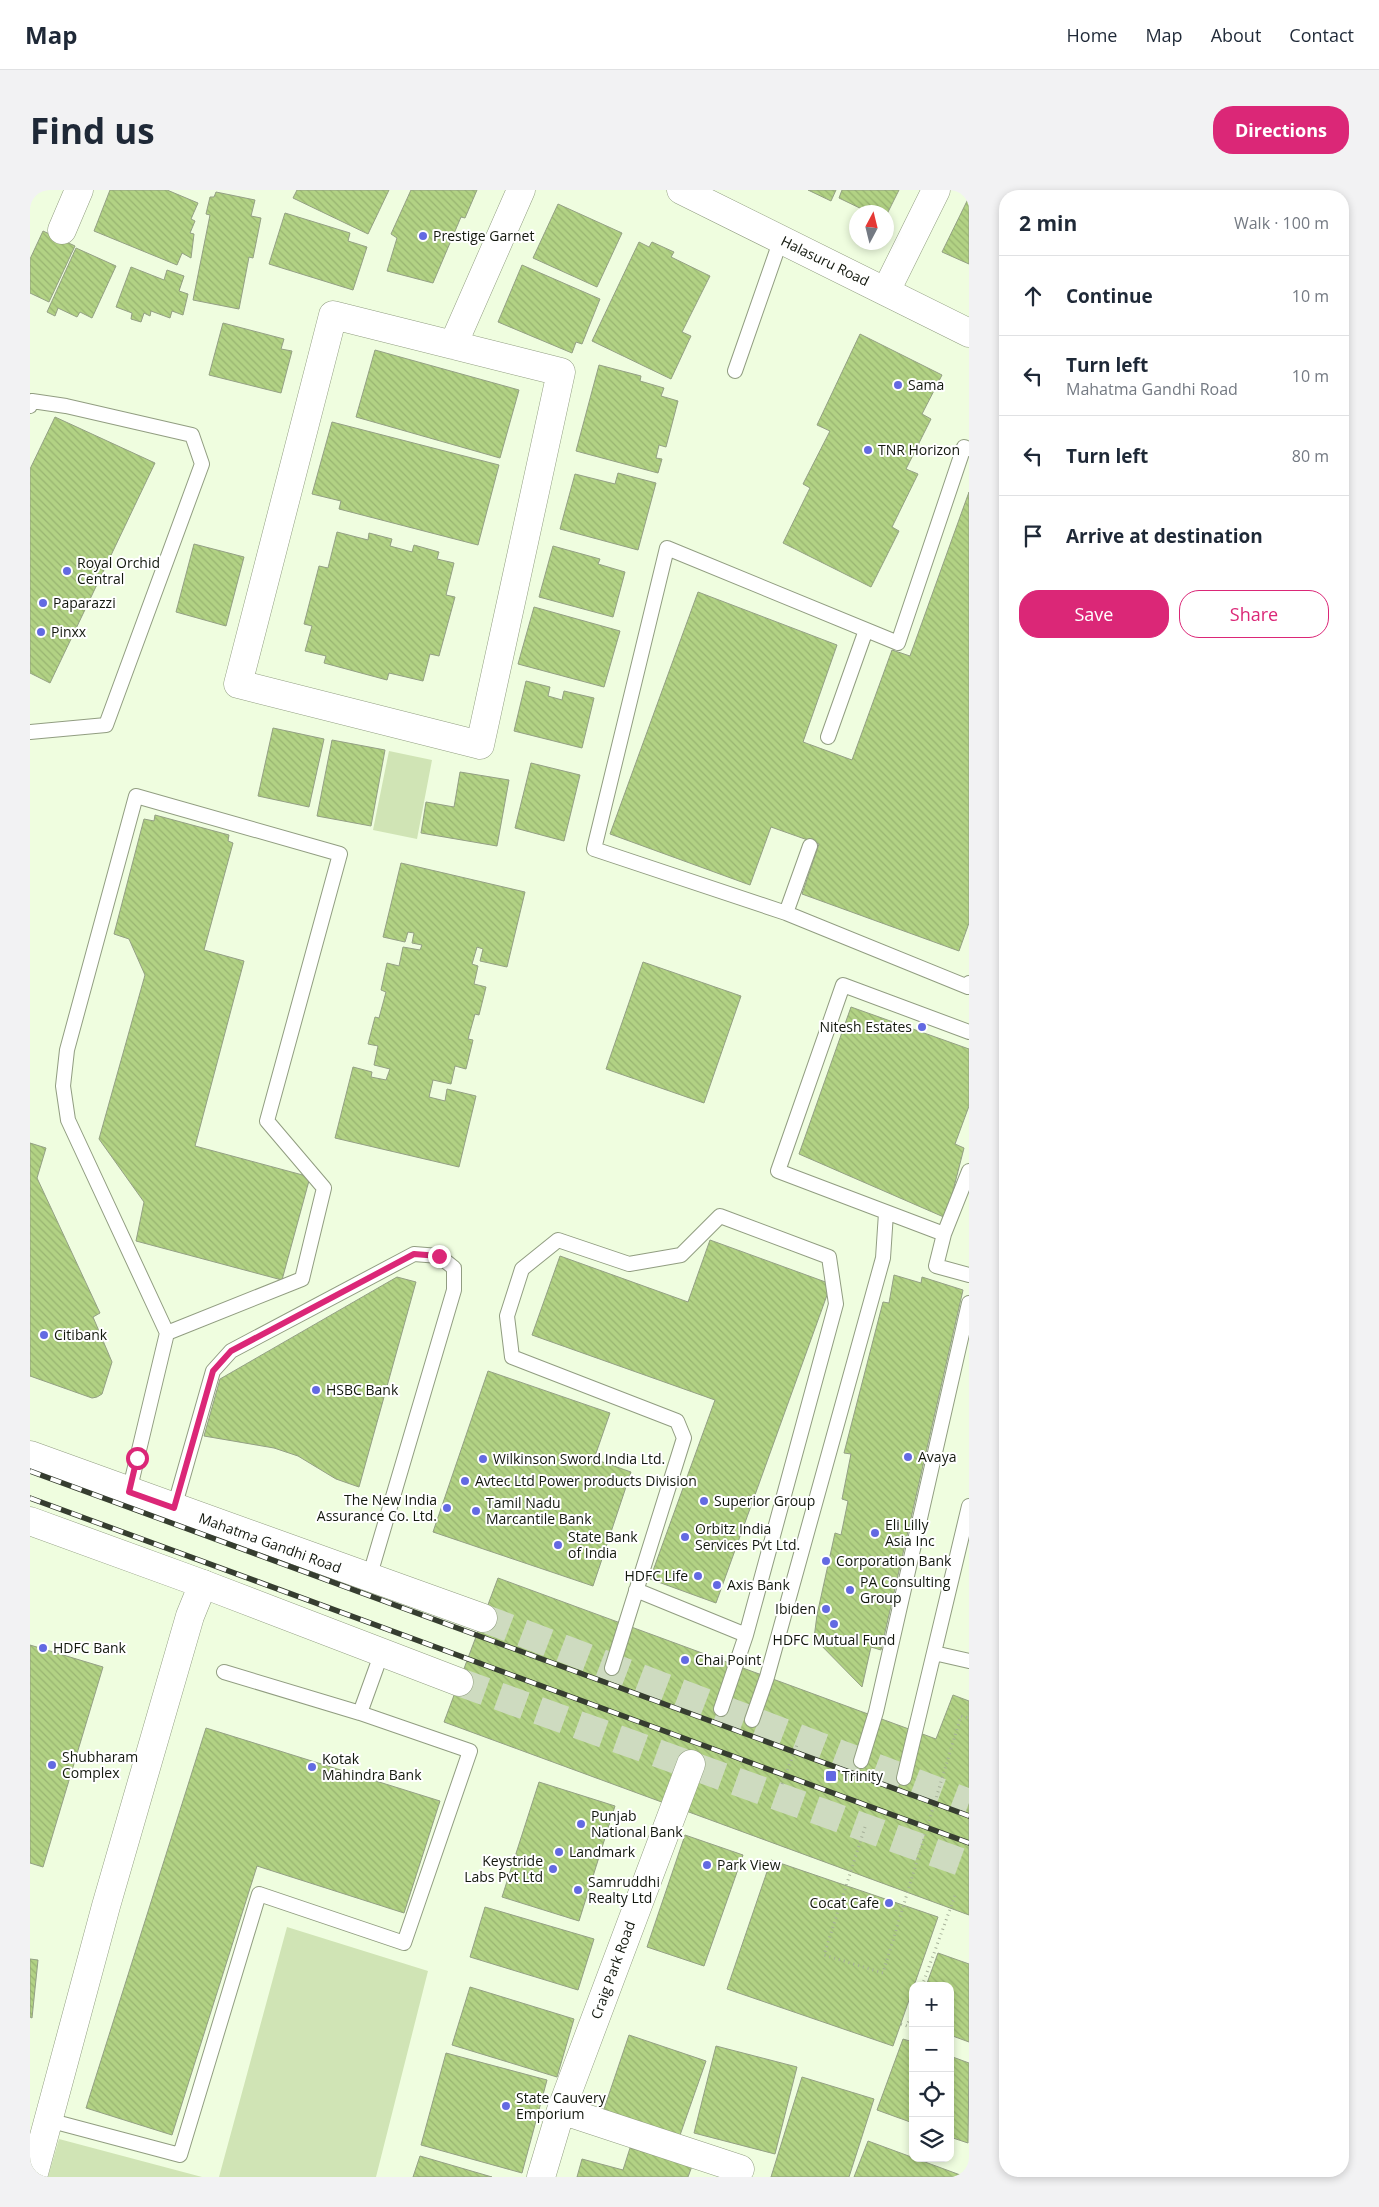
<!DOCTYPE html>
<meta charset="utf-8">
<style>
:root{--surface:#fff;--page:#f2f2f3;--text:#1f2937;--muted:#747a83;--line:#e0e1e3;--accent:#db2777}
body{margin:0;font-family:"Open Sans",sans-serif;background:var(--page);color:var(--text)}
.controls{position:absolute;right:15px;bottom:15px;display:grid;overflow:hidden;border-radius:10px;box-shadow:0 2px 8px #0003}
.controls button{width:45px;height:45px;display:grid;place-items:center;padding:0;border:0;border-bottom:1px solid var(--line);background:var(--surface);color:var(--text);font:25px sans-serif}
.compass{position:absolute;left:819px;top:15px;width:45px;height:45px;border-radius:50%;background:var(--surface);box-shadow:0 2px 8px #0003;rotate:7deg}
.stop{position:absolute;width:15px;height:15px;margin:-11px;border:4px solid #db2777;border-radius:50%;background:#fff}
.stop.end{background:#db2777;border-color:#fff;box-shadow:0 1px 5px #0008}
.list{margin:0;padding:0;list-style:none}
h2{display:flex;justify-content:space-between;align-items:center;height:65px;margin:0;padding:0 20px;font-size:21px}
h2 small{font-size:16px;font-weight:400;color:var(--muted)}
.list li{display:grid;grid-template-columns:32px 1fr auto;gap:15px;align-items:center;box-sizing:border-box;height:80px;padding:0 20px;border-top:1px solid var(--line)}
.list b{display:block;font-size:19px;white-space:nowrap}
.list p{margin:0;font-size:16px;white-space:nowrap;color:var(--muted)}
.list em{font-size:16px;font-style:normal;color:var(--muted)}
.actions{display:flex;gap:10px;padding:15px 20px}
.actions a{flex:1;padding:11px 0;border:1px solid var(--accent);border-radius:20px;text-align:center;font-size:18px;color:var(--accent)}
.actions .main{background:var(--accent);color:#fff}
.icon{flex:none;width:28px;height:28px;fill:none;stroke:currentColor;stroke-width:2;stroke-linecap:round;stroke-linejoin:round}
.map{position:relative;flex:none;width:939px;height:1987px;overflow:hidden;border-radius:20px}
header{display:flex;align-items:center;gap:30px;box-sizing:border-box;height:70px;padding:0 25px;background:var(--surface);border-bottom:1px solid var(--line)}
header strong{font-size:24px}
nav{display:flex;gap:28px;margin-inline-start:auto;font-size:18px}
.intro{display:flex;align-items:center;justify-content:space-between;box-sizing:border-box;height:120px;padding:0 30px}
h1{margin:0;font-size:35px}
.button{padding:12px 22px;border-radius:20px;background:var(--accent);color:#fff;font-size:18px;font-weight:700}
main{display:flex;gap:30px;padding:0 30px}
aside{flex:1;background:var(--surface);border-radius:20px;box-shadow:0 2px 8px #0003}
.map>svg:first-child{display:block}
</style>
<header>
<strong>Map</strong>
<nav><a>Home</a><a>Map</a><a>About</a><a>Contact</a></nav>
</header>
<div class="intro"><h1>Find us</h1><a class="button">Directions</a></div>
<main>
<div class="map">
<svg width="939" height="1987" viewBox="0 0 939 1987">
<defs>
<pattern id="building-back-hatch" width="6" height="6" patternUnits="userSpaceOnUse" patternTransform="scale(1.25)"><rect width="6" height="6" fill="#b2d284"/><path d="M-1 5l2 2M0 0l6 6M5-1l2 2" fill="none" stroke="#98b471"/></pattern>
</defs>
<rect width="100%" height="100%" fill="#effddf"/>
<path fill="#d0e4b5" d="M359,561L402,570L387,649L343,640Z
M257,1737L398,1781L346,1987H189Z
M29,1949L172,1987H18Z"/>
<path fill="url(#building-back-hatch)" stroke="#94a084" d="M80,0H137L168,13L161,29L165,31L160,43L164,44L161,68L152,63L147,75L64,41Z
M267,0H359L338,44L263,8Z
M381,0H447L435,28L431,27L403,93L357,81L367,48L361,44Z
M778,0H806L801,11Z
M812,0H869L856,26V22H838L809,8Z
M186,2L225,10L221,26L231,28L223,68L219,67L209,119L163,110L180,25L176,24L180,7H184Z
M939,7V74L912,62Z
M528,14L592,43L567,97L503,68Z
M255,23L320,43L318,51L337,57L323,100L239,74Z
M13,41L45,56L19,112L0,103V69Z
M609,52L619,57L622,52L644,62L641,67L680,86L652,142L661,146L641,189L562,151Z
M46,58L86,76L62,128L50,122L47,127L28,118L25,126L17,122Z
M492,75L570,109L552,154L546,152L542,163L468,132Z
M101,77L134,90L137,80L154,86L149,101L158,104L153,125L142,121L140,128L121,121L120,126L114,123L111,132L101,129L102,123L86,117Z
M193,133L254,149L251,159L262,161L251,203L179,185Z
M830,144L912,185L892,224L901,229L876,279L888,284L862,337L869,341L841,397L753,353L780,298L773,294L800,241L787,235Z
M345,160L489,200L470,268L326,227Z
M569,175L611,186L610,191L634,198L631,206L648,211L636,257L629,255L626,268L632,269L628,283L546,261Z
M25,227L125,273L20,493L0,483V279Z
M302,232L469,275L448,355L309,319L311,311L282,304Z
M588,283L626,293L608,360L530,339L545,284L585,294Z
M939,302V733L929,761L772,704L789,654L741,637L720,695L580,644L668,402L807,455L773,552L822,570L862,460L880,466Z
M307,342L338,350L339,343L362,349L360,356L382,362L384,355L409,362L407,369L424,373L416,405L425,407L409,466L400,464L393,491L359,483L357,490L294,473L296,466L275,461L282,436L274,434L289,376L298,378Z
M164,354L214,367L196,436L146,422Z
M523,356L570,369L568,374L595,382L583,427L509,407Z
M504,417L590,441L574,497L488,474Z
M496,491L520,497L518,506L532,510L534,501L564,508L552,558L484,541Z
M243,538L294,549L279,617L228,606Z
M302,550L355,560L341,636L287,626Z
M501,573L550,585L534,651L485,638Z
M430,582L479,590L467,656L391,643L396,612L424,617Z
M125,625L199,645L198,651L203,653L174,760L214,771L165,956L280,987L252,1090L106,1051L114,1012L69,949L115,785L99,749L84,744L114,629L124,631Z
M371,673L495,702L477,777L450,771L453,759L447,757L442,774L448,776L444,794L456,797L449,825L445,824L438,849L443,850L436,879L425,876L421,894L403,890L399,907L415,911L417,899L446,906L429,977L305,948L323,877L342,882L341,887L356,890L360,879L344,875L348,856L338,854L345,827L349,828L356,802L351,800L357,773L369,776L373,757L390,760L392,755L382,753L384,743L378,742L375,752L353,747Z
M613,772L711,806L674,913L576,879Z
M821,817L939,859V916L925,954L934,958L916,1028L769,964Z
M0,953L16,958L7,988L70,1123L63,1127L82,1172L72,1204L67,1207L62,1208L0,1186Z
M680,1050L801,1094L686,1413L620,1389L685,1210L502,1145L530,1066L658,1112Z
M864,1085L891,1093L892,1087L933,1100L851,1460L841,1457L832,1497L784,1448L787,1425L805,1343L811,1345L818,1311L812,1309L821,1264L814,1263L853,1112L859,1113Z
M367,1087L386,1092L329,1297L306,1289L268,1266L244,1258L174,1246L190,1189Z
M458,1181L580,1223L564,1269L601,1282L563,1396L403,1342Z
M468,1388L906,1549L923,1505L939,1511V1725L414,1532Z
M0,1455L73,1477L13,1677L0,1673Z
M176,1538L410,1611L374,1723L227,1676L142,1945L56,1918Z
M509,1592L585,1616L549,1731L472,1707Z
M655,1645L713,1665L674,1776L617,1757Z
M741,1670L908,1727L863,1856L697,1799Z
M455,1717L564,1749L548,1800L440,1767Z
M908,1763L939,1774V1852L920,1845V1796H896Z
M0,1769L8,1770L2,1828L0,1827Z
M440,1797L544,1829L527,1887L422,1855Z
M599,1845L676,1871L649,1948L573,1922Z
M873,1849L883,1852V1933L847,1920Z
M686,1856L767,1877L745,1964L664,1943Z
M416,1863L517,1890L492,1983L391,1955Z
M920,1866L939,1873L938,1953L920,1947Z
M772,1887L844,1909L819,1987H741Z
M838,1951L933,1986V1987H824Z
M600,1958L662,1976L658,1987H547L552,1969L593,1980Z
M390,1966L462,1987H383Z"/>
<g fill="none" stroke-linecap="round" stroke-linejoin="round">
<path stroke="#cedbc0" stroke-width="28" stroke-dasharray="28 14" stroke-linecap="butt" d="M453,1428L939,1613
M429,1492L939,1675"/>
<defs>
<path id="lane" d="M705,181L751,49
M0,216L2,211L36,216L162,245L172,274L76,535L0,542
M939,259L934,257L868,453L637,358L564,659L756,723L938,797L939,793
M798,547L836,440
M756,723L780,656
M939,981L914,1044L906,1076L939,1085
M914,1044L748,981L813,795L939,842
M99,1302L137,1143L38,930L33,896L37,860L106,606L310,664L237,931L294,998L272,1089L137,1143
M144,1318L183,1181L201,1161L384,1064L409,1066L424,1078V1100L339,1388
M606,1400L716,1445
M904,1463L939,1471
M582,1478L654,1248L647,1231L482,1167L477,1126L492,1079L528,1050L599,1074L651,1065L690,1026L799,1067L806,1114L716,1445L691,1519
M330,1523L352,1462
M722,1530L737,1487L853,1068L856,1023
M831,1571L846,1522L939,1113
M874,1588L939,1316
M18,1930L150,1965L229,1704L374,1753L440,1561L330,1523L194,1482"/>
<path id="street" d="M32,40L49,0
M856,101L906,0
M303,125L531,182L450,555L208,494Z
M423,155L491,0
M531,1920L710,1979
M3,1987L76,1716L160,1426L173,1394
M511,1987L531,1920L661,1574"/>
<path id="secondary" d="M651,0L939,143"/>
<path id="primary" d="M0,1265L453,1428
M0,1331L173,1394L429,1492"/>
</defs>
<use href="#lane" stroke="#919d81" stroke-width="16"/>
<use href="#street" stroke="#919d81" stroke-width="29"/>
<use href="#secondary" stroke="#919d81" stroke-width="29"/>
<use href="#primary" stroke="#919d81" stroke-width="29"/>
<path stroke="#a6b199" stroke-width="3" stroke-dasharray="1 4" stroke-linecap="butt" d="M752,1594L767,1555
M835,1637L794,1765L853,1783L931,1526L939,1528
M892,1796L926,1703
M871,1834L877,1836L883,1821"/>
<use href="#lane" stroke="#fff" stroke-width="14"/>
<use href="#street" stroke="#fff" stroke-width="28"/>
<use href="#secondary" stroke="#fff" stroke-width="28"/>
<use href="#primary" stroke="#fff" stroke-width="28"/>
<defs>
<path id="rail" d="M0,1281L939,1626
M0,1308L939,1653"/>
</defs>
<use href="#rail" stroke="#363d30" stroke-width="5.5"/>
<use href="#rail" stroke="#fff" stroke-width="4" stroke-dasharray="11" stroke-linecap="butt"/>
</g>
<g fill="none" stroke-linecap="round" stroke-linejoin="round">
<path stroke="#db2777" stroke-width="6" d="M107,1268L99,1302L144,1318L183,1181L201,1161L384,1064L409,1066"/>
</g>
<g fill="#636ae2" stroke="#fff" stroke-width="2">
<circle cx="393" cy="46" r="5"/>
<circle cx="868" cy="195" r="5"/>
<circle cx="838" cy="260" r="5"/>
<circle cx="37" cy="381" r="5"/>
<circle cx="13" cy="413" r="5"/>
<circle cx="11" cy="442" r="5"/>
<circle cx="892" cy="837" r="5"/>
<circle cx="14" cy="1145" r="5"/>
<circle cx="286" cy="1200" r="5"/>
<circle cx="878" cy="1267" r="5"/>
<circle cx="453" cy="1269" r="5"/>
<circle cx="435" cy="1291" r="5"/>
<circle cx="674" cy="1311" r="5"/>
<circle cx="417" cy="1318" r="5"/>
<circle cx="446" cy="1321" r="5"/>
<circle cx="845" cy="1343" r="5"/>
<circle cx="655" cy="1347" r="5"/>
<circle cx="528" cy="1355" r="5"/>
<circle cx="796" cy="1371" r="5"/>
<circle cx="668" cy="1386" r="5"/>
<circle cx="687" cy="1395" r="5"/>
<circle cx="820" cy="1400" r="5"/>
<circle cx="796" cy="1419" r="5"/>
<circle cx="804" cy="1434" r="5"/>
<circle cx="13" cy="1458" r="5"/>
<circle cx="655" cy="1470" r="5"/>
<circle cx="22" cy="1575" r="5"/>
<circle cx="282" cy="1577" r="5"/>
<rect x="795" y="1580" width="12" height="12" rx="2.5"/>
<circle cx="551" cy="1634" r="5"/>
<circle cx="529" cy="1662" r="5"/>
<circle cx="677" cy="1675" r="5"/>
<circle cx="523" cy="1679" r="5"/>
<circle cx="548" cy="1700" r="5"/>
<circle cx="859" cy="1713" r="5"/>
<circle cx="476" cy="1916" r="5"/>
</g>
<g text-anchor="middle" stroke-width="4" stroke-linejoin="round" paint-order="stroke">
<g font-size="14" fill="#13180e" stroke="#fff" text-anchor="start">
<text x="403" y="51">Prestige Garnet</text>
<text x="878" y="200">Sama</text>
<text x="848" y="265">TNR Horizon</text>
<text x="47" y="378">Royal Orchid<tspan x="47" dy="16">Central</tspan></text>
<text x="23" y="418">Paparazzi</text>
<text x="21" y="447">Pinxx</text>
<text x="882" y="842" text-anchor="end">Nitesh Estates</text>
<text x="24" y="1150">Citibank</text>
<text x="296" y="1205">HSBC Bank</text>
<text x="888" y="1272">Avaya</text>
<text x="463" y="1274">Wilkinson Sword India Ltd.</text>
<text x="445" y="1296">Avtec Ltd Power products Division</text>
<text x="407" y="1315" text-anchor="end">The New India<tspan x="407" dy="16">Assurance Co. Ltd.</tspan></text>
<text x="684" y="1316">Superior Group</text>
<text x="456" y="1318">Tamil Nadu<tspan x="456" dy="16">Marcantile Bank</tspan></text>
<text x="855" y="1340">Eli Lilly<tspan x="855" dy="16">Asia Inc</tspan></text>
<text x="665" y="1344">Orbitz India<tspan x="665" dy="16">Services Pvt Ltd.</tspan></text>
<text x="538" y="1352">State Bank<tspan x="538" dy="16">of India</tspan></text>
<text x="806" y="1376">Corporation Bank</text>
<text x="658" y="1391" text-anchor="end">HDFC Life</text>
<text x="830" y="1397">PA Consulting<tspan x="830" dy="16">Group</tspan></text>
<text x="697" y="1400">Axis Bank</text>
<text x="786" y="1424" text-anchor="end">Ibiden</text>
<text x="804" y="1455" text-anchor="middle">HDFC Mutual Fund</text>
<text x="23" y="1463">HDFC Bank</text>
<text x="665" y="1475">Chai Point</text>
<text x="32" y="1572">Shubharam<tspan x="32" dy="16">Complex</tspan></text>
<text x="292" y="1574">Kotak<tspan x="292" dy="16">Mahindra Bank</tspan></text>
<text x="812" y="1591">Trinity</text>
<text x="561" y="1631">Punjab<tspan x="561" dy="16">National Bank</tspan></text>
<text x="539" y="1667">Landmark</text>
<text x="513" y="1676" text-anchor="end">Keystride<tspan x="513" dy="16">Labs Pvt Ltd</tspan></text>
<text x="687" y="1680">Park View</text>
<text x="558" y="1697">Samruddhi<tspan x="558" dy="16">Realty Ltd</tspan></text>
<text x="849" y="1718" text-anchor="end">Cocat Cafe</text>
<text x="486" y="1913">State Cauvery<tspan x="486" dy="16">Emporium</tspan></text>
</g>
<g font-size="14" fill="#13180e" stroke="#fff">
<text transform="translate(795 71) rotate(26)" y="5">Halasuru Road</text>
<text transform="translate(240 1353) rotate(20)" y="5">Mahatma Gandhi Road</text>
<text transform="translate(583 1780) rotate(-70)" y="5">Craig Park Road</text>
</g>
</g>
</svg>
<div class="controls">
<button>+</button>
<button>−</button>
<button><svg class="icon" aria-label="locate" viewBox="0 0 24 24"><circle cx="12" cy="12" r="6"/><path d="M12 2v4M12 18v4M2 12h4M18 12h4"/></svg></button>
<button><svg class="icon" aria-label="layers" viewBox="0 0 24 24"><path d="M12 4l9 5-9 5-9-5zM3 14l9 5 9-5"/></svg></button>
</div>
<svg class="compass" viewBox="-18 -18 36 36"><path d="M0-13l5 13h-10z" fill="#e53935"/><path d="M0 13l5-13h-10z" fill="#747a83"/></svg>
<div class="stop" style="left:107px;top:1268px"></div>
<div class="stop end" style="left:409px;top:1066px"></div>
</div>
<aside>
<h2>2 min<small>Walk · 100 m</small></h2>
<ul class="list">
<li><svg class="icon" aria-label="ahead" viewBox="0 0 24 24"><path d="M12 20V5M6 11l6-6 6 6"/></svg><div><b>Continue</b></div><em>10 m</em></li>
<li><svg class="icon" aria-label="left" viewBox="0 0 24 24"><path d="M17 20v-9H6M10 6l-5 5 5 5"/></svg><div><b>Turn left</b><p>Mahatma Gandhi Road</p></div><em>10 m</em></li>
<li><svg class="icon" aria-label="left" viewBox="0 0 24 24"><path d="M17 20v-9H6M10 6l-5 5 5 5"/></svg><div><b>Turn left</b></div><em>80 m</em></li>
<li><svg class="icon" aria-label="arrive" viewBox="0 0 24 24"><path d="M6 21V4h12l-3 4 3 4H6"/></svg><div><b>Arrive at destination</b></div></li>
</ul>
<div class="actions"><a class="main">Save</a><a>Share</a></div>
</aside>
</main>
